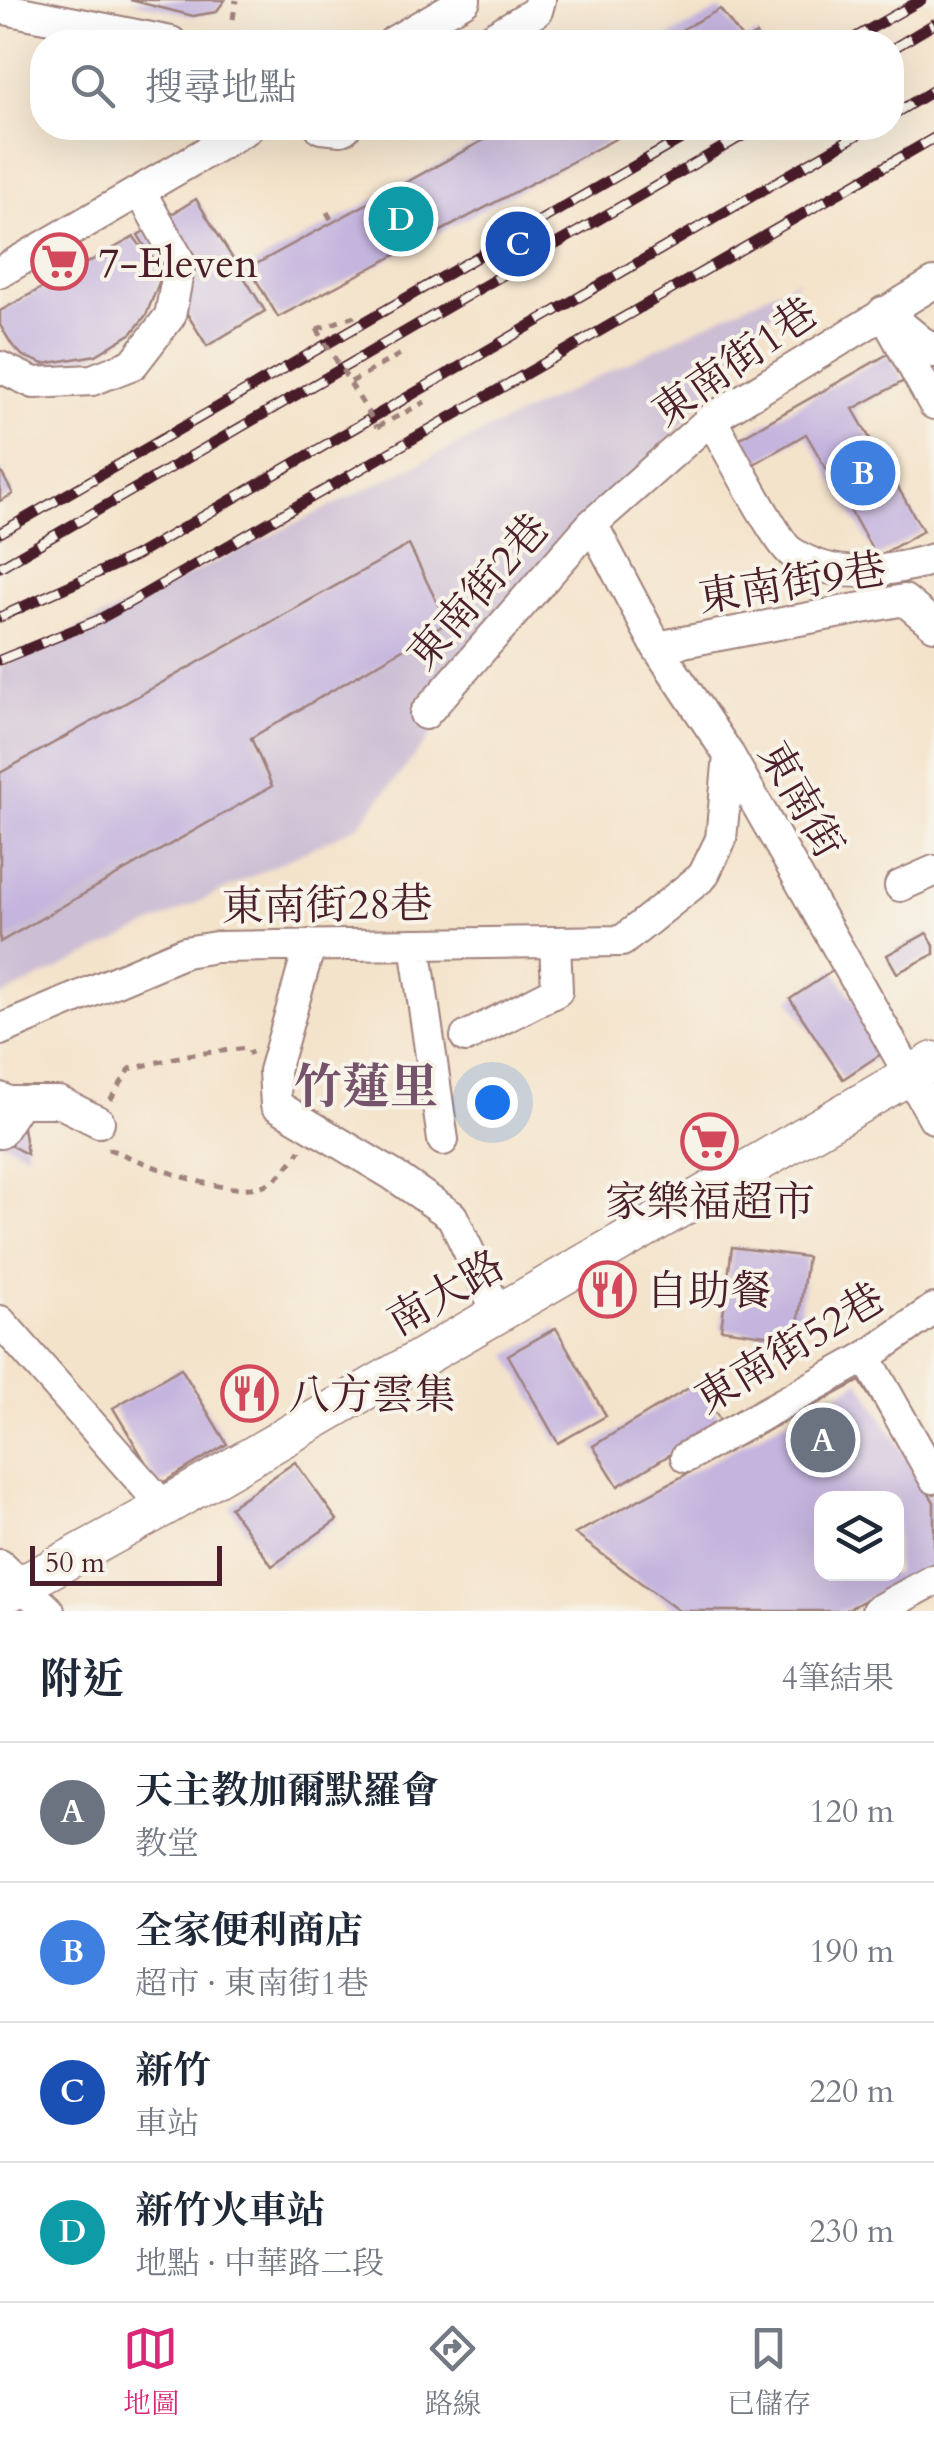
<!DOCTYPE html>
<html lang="zh-TW">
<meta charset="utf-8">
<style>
:root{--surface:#fff;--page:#f6f6f7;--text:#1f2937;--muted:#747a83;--line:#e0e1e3;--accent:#db2777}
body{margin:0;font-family:Cardo,"Noto Serif TC",serif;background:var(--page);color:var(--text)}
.controls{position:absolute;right:30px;bottom:30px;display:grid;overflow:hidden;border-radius:20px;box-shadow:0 10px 40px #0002}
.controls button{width:90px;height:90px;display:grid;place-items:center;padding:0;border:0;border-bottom:2px solid var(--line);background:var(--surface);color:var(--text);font:50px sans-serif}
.scale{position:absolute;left:30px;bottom:25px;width:192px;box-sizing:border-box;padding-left:10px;border:5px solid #4a1f2b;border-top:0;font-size:28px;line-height:35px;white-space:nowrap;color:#4a1f2b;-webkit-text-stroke:8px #f7f3e8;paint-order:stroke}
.you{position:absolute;left:492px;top:1102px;width:35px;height:35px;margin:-25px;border:8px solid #fff;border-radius:50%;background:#1a73e8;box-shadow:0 0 0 15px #1a73e833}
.badge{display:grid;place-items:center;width:65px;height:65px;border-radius:50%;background:var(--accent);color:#fff;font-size:32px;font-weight:700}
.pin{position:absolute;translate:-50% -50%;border:5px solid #fff;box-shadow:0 2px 10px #0006}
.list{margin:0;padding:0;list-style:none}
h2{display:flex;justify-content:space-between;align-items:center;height:130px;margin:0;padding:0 40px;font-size:42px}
h2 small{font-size:32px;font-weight:400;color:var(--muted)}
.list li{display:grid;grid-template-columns:65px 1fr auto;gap:30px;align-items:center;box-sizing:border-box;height:140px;padding:0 40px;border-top:2px solid var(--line)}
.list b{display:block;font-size:38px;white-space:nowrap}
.list p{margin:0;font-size:32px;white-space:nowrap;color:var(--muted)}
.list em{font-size:32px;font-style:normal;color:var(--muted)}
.icon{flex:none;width:55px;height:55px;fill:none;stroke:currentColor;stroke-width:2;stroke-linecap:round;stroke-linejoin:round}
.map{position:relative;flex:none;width:934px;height:1611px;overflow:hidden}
.search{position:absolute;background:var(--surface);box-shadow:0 10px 40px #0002;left:30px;right:30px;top:30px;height:110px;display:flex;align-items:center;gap:25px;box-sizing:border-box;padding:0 35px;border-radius:40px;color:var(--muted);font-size:38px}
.sheet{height:690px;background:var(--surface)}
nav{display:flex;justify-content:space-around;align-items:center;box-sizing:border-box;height:140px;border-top:2px solid var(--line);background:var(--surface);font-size:28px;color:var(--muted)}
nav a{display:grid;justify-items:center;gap:5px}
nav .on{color:var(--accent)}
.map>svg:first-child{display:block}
</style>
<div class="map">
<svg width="934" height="1611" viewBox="0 0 934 1611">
<rect width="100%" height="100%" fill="#f7f3e8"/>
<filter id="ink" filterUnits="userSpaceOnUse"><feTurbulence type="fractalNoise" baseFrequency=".01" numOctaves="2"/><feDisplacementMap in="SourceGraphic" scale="20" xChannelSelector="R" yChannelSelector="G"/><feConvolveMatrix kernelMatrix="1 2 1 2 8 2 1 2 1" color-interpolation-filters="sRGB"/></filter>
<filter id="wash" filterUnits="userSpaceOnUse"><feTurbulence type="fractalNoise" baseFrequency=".0048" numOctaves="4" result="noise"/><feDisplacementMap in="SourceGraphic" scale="40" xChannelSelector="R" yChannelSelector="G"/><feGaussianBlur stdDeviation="2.25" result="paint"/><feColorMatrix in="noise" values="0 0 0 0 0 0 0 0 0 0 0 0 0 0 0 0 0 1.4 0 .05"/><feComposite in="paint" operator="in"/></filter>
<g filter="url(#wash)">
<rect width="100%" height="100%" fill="#f4e3cb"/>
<path fill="#ccbed4" d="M799,279L359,825L0,997V667Z"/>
<g id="blocks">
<path fill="#c4b4de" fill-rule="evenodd" d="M130,0H225L216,12L193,16Z
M720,9L744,41L756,34L760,42H659Z
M506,128H636L278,317L249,268Z
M196,199L265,311L207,346L138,235Z
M134,237L162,275L146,315L132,333L96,355L44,364L23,356L12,345L0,325V311Z
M888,354L904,381L853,409L923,531L877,557L806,434L747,468L733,442Z
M0,470L13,494L0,501Z
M409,545L447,623L251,738L272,786L0,942V773Z
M927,933L934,945V954L897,973L887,955Z
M834,970L887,1050L843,1079L790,999Z
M20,1107L27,1154L0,1140Z
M732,1247L807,1257L796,1339L721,1329Z
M556,1328L606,1416L558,1443L508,1355Z
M181,1368L227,1444L159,1485L113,1408Z
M860,1381L934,1502V1565L844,1611H679L575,1534ZM822,1498H896V1574H822Z
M697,1383L722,1423L618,1486L593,1446Z
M295,1462L337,1520L272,1566L230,1507Z"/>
</g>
</g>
<g filter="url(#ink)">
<use href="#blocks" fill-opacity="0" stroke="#9f817b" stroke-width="2.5"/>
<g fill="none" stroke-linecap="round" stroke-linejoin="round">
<defs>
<path id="minor" d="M0,8L171,42
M393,42L465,0
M485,42L537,11L540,0
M321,128L341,130L345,128
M0,272L248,128
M883,312L934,404
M890,316L934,352
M0,367L34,383L92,380L133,364L170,316L180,262L140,191
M711,419C723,440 778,544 791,552C835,582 887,572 934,559
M592,524L657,647L729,755L934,1118
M657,647L904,600L934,625
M425,714L592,524L711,419L934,283
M900,886L934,871
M415,944L443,1140
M310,945L274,1071L276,1105L393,1175L452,1216L498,1313
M0,1030L185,952L216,947L622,941L703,876L721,839L729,755
M466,1037L557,991L555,942
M0,1098L8,1102H59L99,1122
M0,1133L20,1102
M0,1321L164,1507
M866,1357L934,1478
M686,1457L866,1357L934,1309
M0,1565L49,1611
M877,1611L934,1580"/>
<path id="major" d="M0,1597L164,1507L934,1061"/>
</defs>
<use href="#minor" stroke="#9f817b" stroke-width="34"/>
<use href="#major" stroke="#9f817b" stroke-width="41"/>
<path stroke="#9f817b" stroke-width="5" stroke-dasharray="8 8" stroke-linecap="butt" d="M233,19L236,0
M327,212L333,223
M317,329L355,316
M351,382L404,352
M377,427L425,402
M110,1100L130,1069L187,1055L248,1048L251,1055
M108,1149C149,1163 225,1201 267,1184C279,1179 294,1161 300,1150"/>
<use href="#minor" stroke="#fff" stroke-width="30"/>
<use href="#major" stroke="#fff" stroke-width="38"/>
<defs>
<path id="rail" d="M847,42L921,0
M892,49L934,24
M892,115L934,90
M0,533L700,128
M0,567L756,128
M0,617L135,556L869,128
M0,660L98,620L134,600L934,138"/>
</defs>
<use href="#rail" stroke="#4a1f2b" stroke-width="11"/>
<use href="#rail" stroke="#f7f3e8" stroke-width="8" stroke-dasharray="22" stroke-linecap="butt"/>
<path stroke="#9f817b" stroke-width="5" stroke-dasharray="8 8" stroke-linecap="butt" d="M317,329L377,427"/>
</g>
</g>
<defs>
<symbol id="supermarket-ring" viewBox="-11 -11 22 22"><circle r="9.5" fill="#f7f3e8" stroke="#d1495b" stroke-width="1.5"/><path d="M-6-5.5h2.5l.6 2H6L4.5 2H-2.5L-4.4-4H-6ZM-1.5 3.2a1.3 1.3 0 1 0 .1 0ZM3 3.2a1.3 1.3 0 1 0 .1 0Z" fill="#d1495b"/></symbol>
<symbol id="restaurant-ring" viewBox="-11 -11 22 22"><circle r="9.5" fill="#f7f3e8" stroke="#d1495b" stroke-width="1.5"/><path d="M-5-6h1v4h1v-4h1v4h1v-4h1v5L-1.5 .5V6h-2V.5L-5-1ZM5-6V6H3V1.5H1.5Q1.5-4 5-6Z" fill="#d1495b"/></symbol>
</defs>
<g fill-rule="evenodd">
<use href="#supermarket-ring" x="28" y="230" width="63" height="63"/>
<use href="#supermarket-ring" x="678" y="1110" width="63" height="63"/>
<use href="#restaurant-ring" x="576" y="1258" width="63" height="63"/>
<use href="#restaurant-ring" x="218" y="1362" width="63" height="63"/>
</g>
<g text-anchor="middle" stroke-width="8" stroke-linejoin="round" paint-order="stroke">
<g font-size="42" fill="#4a1f2b" stroke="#f7f3e8" text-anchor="start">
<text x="98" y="277">7-Eleven</text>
<text x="710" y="1216" text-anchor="middle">家樂福超市</text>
<text x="646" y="1305">自助餐</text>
<text x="288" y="1409">八方雲集</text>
</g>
<g font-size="42" fill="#4a1f2b" stroke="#f7f3e8">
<text transform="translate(734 361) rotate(-35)" y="15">東南街1巷</text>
<text transform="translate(792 582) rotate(-9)" y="15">東南街9巷</text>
<text transform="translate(477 591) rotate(-49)" y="15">東南街2巷</text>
<text transform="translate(802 799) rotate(60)" y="15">東南街</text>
<text transform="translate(327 904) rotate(-1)" y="15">東南街28巷</text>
<text transform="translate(445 1292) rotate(-30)" y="15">南大路</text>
<text transform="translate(789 1347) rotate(-31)" y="15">東南街52巷</text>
</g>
<g font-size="48" font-weight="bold" fill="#75536a" stroke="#f7f3e8">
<text x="366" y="1103">竹蓮里</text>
</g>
</g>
</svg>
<div class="controls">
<button><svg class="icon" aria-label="layers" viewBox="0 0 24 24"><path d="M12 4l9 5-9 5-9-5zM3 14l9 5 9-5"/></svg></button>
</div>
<div class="scale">50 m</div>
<div class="you"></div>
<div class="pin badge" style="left:823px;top:1440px;background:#6b7280">A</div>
<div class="pin badge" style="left:863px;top:473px;background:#3f7fe0">B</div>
<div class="pin badge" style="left:518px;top:244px;background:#1a4fb4">C</div>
<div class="pin badge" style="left:401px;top:219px;background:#0f9aa8">D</div>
<div class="search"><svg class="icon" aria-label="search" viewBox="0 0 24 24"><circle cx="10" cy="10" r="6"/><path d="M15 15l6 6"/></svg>搜尋地點</div>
</div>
<section class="sheet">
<h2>附近<small>4筆結果</small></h2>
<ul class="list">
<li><span class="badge" style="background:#6b7280">A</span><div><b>天主教加爾默羅會</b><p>教堂</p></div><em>120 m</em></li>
<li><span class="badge" style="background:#3f7fe0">B</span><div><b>全家便利商店</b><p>超市 · 東南街1巷</p></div><em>190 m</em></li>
<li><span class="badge" style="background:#1a4fb4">C</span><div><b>新竹</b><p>車站</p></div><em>220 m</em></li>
<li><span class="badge" style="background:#0f9aa8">D</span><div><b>新竹火車站</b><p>地點 · 中華路二段</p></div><em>230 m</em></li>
</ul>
</section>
<nav>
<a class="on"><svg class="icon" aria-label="map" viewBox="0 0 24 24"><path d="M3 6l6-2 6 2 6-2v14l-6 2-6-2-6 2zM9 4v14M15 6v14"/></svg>地圖</a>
<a><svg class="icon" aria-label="directions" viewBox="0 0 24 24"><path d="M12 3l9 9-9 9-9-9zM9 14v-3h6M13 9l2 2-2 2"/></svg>路線</a>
<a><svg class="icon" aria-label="saved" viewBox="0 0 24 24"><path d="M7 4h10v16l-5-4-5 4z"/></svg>已儲存</a>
</nav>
